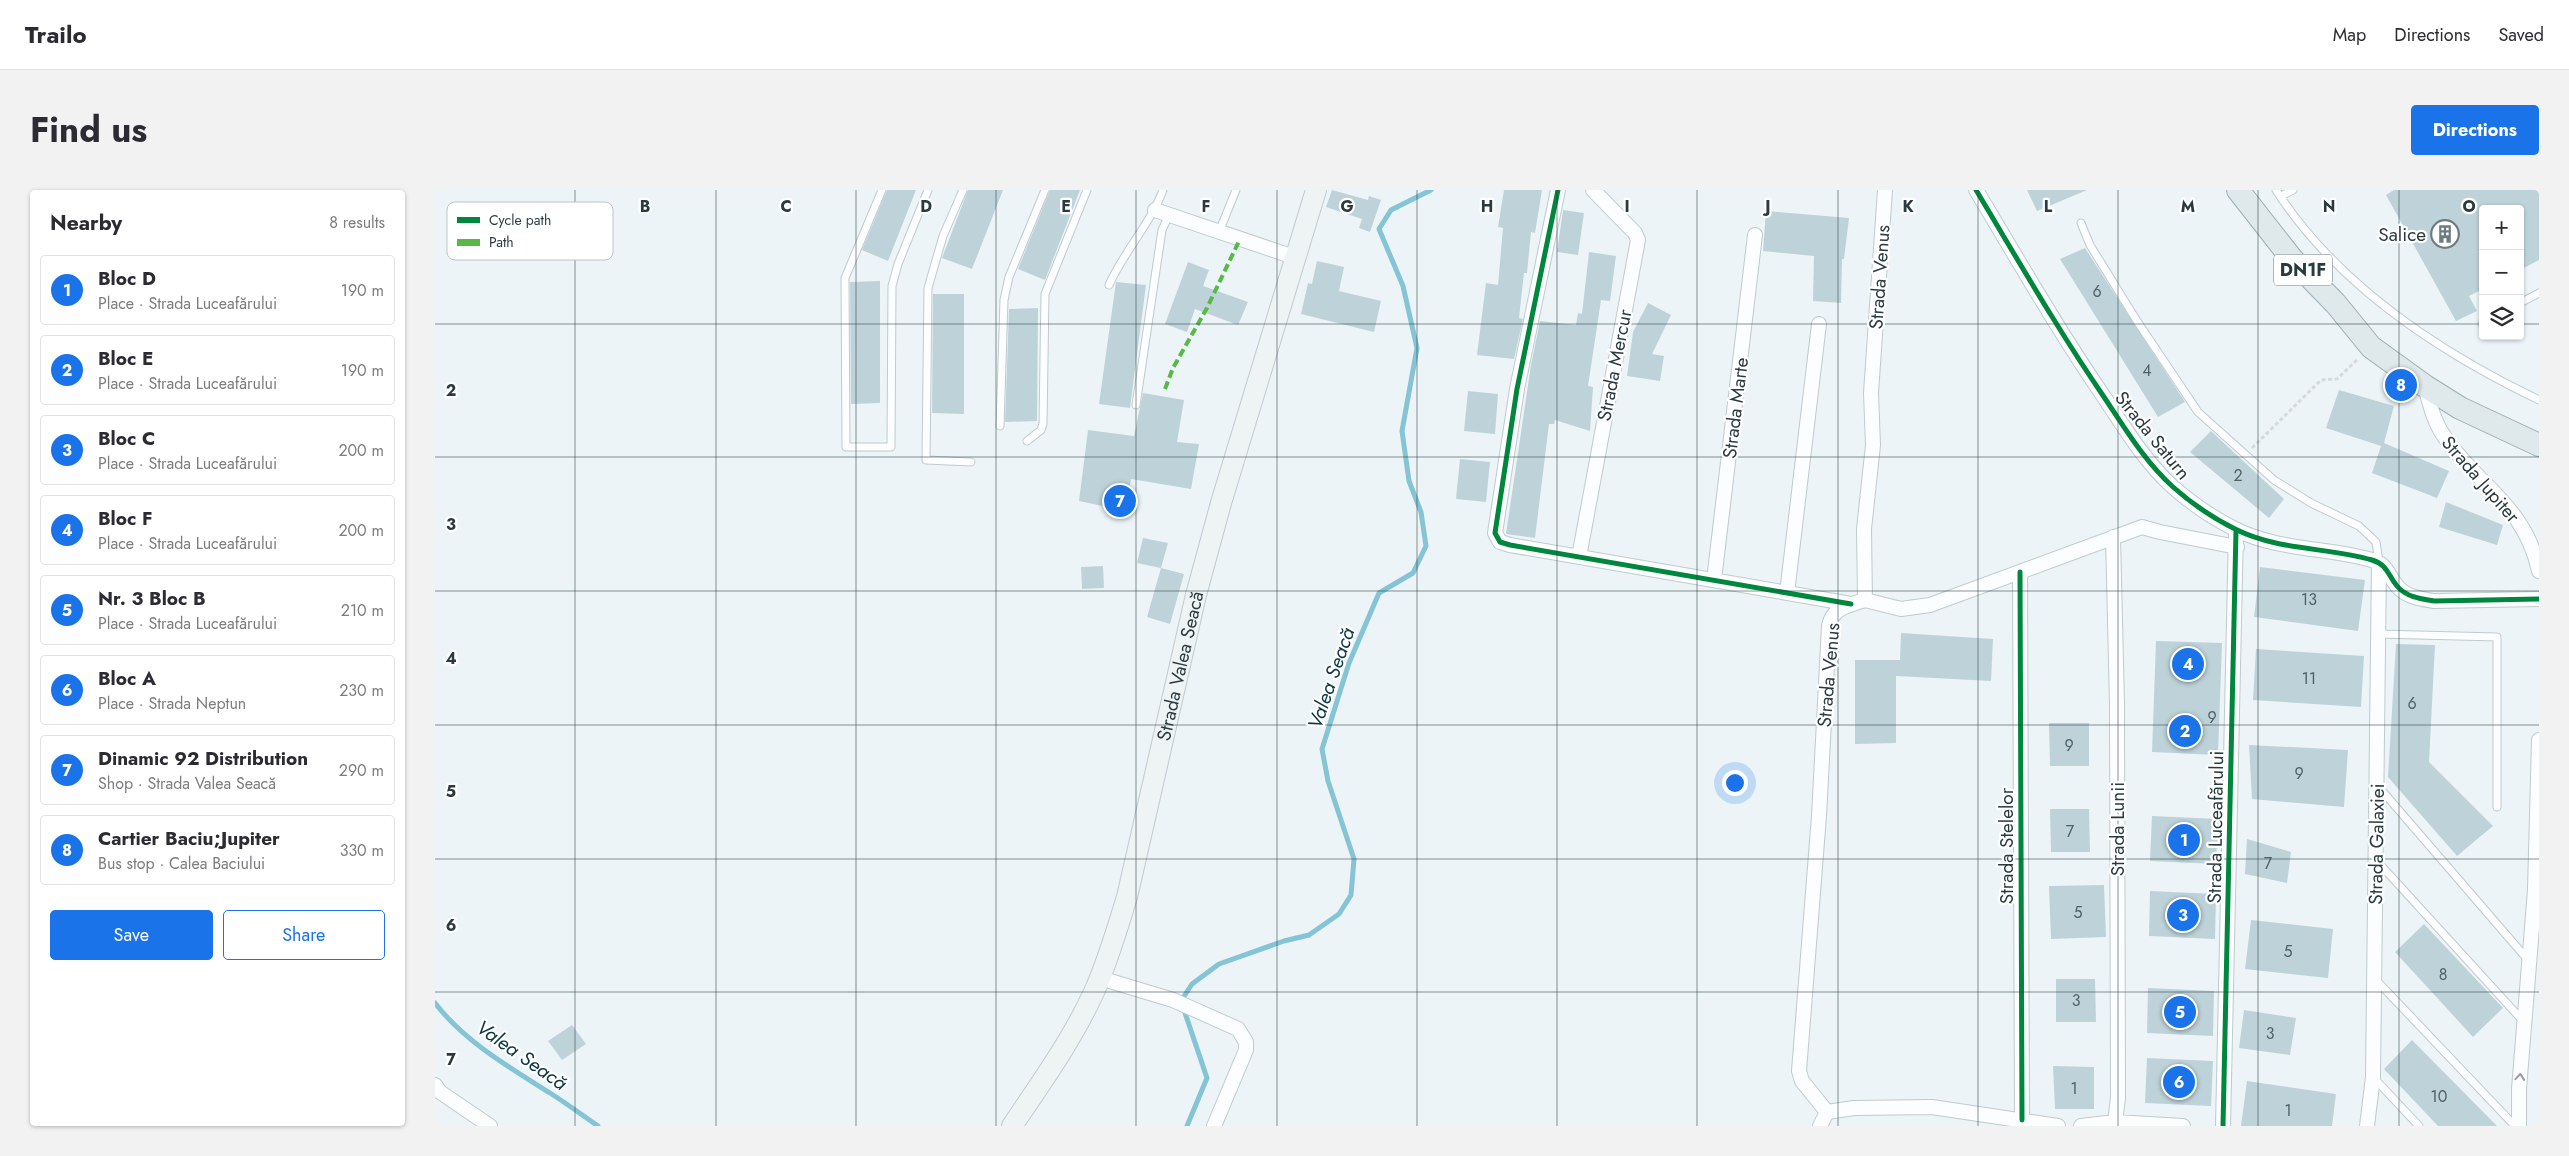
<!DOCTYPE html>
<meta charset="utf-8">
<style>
:root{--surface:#fff;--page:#f2f2f3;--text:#2b2b33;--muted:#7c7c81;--line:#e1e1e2;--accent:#1a73e8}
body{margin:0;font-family:Jost,sans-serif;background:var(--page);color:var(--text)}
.controls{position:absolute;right:15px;top:15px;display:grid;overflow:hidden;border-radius:5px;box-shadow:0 1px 4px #0004}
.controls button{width:45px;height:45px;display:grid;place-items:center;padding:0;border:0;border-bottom:1px solid var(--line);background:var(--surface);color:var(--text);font:25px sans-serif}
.you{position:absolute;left:1299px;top:592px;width:18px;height:18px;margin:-12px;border:4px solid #fff;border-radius:50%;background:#1a73e8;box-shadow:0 0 0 8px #1a73e833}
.badge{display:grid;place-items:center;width:32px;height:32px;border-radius:50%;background:var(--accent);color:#fff;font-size:16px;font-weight:700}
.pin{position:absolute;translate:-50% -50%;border:2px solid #fff;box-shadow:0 1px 5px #0006}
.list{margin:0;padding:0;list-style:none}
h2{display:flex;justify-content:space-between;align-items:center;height:65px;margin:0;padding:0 20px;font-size:21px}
h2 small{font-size:16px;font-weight:400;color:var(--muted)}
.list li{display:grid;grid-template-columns:32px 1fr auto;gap:15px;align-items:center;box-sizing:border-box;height:70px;margin:0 10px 10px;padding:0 10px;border:1px solid var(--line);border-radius:5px}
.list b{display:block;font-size:19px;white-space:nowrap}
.list p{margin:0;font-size:16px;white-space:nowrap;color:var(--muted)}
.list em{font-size:16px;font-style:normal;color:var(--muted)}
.actions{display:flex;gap:10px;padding:15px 20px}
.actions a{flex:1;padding:11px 0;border:1px solid var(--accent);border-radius:5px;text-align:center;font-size:18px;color:var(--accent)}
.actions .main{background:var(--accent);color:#fff}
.icon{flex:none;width:28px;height:28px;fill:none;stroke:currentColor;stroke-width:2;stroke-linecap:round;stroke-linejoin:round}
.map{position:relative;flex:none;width:2104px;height:936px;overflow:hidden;border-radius:5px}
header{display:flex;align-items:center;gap:30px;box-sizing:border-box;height:70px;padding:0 25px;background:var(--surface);border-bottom:1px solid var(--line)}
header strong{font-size:24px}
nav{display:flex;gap:28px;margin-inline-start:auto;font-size:18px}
.intro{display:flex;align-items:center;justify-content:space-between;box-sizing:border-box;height:120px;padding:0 30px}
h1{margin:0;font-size:35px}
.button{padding:12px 22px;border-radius:5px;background:var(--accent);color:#fff;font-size:18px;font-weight:700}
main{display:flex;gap:30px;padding:0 30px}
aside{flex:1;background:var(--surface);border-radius:5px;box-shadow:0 1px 4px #0004}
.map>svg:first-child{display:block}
</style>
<header>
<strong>Trailo</strong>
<nav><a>Map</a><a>Directions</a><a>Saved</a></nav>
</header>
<div class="intro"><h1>Find us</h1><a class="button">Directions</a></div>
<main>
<aside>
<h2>Nearby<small>8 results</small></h2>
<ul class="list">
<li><span class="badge">1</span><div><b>Bloc D</b><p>Place · Strada Luceafărului</p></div><em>190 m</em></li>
<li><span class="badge">2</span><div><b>Bloc E</b><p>Place · Strada Luceafărului</p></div><em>190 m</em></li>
<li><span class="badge">3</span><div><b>Bloc C</b><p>Place · Strada Luceafărului</p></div><em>200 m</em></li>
<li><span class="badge">4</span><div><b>Bloc F</b><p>Place · Strada Luceafărului</p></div><em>200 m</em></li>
<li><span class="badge">5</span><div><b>Nr. 3 Bloc B</b><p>Place · Strada Luceafărului</p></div><em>210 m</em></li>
<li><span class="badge">6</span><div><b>Bloc A</b><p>Place · Strada Neptun</p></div><em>230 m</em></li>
<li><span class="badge">7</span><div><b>Dinamic 92 Distribution</b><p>Shop · Strada Valea Seacă</p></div><em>290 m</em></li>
<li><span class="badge">8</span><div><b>Cartier Baciu;Jupiter</b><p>Bus stop · Calea Baciului</p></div><em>330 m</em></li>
</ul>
<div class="actions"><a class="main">Save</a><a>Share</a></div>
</aside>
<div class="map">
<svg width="2104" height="936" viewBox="0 0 2104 936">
<rect width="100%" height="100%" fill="#ecf4f7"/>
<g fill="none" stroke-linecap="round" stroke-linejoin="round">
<path stroke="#84c4d5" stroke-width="5" d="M0,813C30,852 74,877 115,903C131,913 147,925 163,936
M752,936L772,888L746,811L757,794L784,774L849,751L874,745L904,724L916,705L919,669L893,591L887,559L914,473L944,403L978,383L991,356L986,322L974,291L967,241L982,158L968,96L944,39L956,20L996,0"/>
</g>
<path fill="#bed3d9" d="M452,0H481L453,71L427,60Z
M533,0H568L537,79L507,68Z
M615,0H645L610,90L583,79Z
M897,0L933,10L934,6L946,10L935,42L924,38L927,29L891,17Z
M1069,0H1107L1100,43L1096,42L1092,83H1089L1084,128L1088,129L1079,169L1042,165L1051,93L1063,95L1068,38L1063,37Z
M1592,0H1652L1602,21Z
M1959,0H2104V70L2085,80V19H2048V99L2034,106L2042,121L2021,131L1951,5Z
M1128,20L1149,23L1143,65L1122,62Z
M1331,21L1414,28L1409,69H1407L1406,113L1378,111L1379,66L1328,61Z
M1650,58L1750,212L1723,227L1625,69Z
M1154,62L1181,66L1175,111L1166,110L1153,196L1158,197L1155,241L1120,230L1119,234H1114L1100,348L1071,344L1096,175L1105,131L1141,135L1143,123L1147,124Z
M882,71L909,77L904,101L946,111L939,142L866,124L873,93L877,94Z
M753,72L774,80L768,96L813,112L803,135L760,119L752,142L730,134Z
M445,91V213L416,214L415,92Z
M681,92L711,95L695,218L664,214Z
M498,104H529V224L497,223Z
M1213,113L1236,125L1217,164L1229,166L1225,191L1192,186L1198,142Z
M603,118L602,231L570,232L574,119Z
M1904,200L1959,216L1949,253L2014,281L2002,308L1937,283L1946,256L1891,238Z
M1033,201L1063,204L1060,244L1029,241Z
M708,203L749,210L742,252L764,254L756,299L696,289L691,321L644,311L653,240L699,246Z
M1776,241L1849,309L1834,328L1755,262Z
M1025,269L1055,272L1051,312L1021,309Z
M2011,312L2068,335L2062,355L2004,337Z
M708,348L733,353L726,378L702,373Z
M668,376L669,398L647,399L646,377Z
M1825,377L1930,390L1923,441L1819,427Z
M726,378L749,384L735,434L712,427Z
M1466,443L1558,449L1556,491L1461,486V553L1420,554V470H1465Z
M1721,451L1787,453L1783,565L1717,562Z
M1961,454L2000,455L1994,572L2058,636L2022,666L1953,587Z
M1821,459L1929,466L1926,517L1818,510Z
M1614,533H1654V576H1615Z
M1814,555L1913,560L1909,617L1817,609Z
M1615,619H1654L1655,662H1616Z
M1717,626L1783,629L1781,674L1715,671Z
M1812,649L1856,662L1852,693L1810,684Z
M1669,695L1671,747L1616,749L1614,696Z
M1715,701L1781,704L1780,749L1714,746Z
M1816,730L1898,739L1893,788L1810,779Z
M1989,734L2068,818L2038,847L1960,762Z
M1621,789H1660L1661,832H1621Z
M1713,798L1779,801L1778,846L1712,843Z
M1809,820L1861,828L1855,865L1804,858Z
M137,835L151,854L127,870L113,851Z
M1977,850L2062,936H2003L1949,879Z
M1712,868L1778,871L1776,916L1710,913Z
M1618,876L1659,877V919H1620Z
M1812,891L1901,904L1897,936H1806Z"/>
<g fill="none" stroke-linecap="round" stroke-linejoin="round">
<defs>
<path id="lane" d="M447,0L410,88L411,257H456L457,96L463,74L493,0
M528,0L508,46L493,98L491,270L536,272
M1841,0C1902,95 2004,162 2104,210
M1846,6L1858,0
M1646,33L1655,55L1702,131L1763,222L1839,290L1876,313L1924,336L1941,352L1944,372
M784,42L801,0
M674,95C689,61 715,35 728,0
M2085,113L2104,103
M2047,134L2048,133
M701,215L727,40L734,25
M565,236L569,110L574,87L610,0
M592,251L606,240L608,234L610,104L652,0
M1943,444L2062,447V617
M1943,596L2093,770
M1942,671L2088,831
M1941,790L2080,936
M1938,887L1984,936"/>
<path id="street" d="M1123,0L1082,199L1060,343L1065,352L1075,355L1416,414
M1541,0C1583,70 1623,140 1669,207C1689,237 1710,272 1738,297C1756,313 1778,328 1800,339C1844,361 1892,357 1937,370C1953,375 1952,384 1962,396C1971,407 1986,409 1999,411L2104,409
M720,20L859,67
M1990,196C1995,215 1999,233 2011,249C2045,297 2090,316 2104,381
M1678,347L1682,514L1683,908L1680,932
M1144,367L1203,50L1200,43L1158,0
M1585,382L1587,930
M1279,390L1320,45
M1352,403L1384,134
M1430,410L1429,339L1438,255L1436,203L1450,0
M1430,410L1466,419L1495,415L1707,337L1725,342L1802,357
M665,788L738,810L803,839L811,852V860L779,936
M0,895L5,902L55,936
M1392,922L1367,891L1364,881L1384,626L1394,436C1397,418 1414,415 1430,410
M1392,922L1419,918L1497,917L1623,936
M1385,936L1392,922
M1646,936L1680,932L1748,936
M1788,936L1801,340
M1932,936L1938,887L1944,373
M2084,936V899L2100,700L2104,550"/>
<g id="secondary">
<path id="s1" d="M577,936C606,893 637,850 659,802C673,771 682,739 692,707L761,405L786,313L881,0"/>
</g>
<path id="primary" d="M1803,0L1857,69L1901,114L1936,157L1990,196L2025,218L2104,255"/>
</defs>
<use href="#lane" stroke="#bfcbce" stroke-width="9"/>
<use href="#street" stroke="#bfcbce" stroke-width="16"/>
<use href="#secondary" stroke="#bfcbce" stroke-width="22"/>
<use href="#primary" stroke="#9cafb4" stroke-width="24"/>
<path stroke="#d7dada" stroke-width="3" stroke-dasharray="4 2.5" stroke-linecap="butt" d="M1817,258L1886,190L1902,189L1923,169"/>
<use href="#lane" stroke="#fcfdfe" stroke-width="7"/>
<use href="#street" stroke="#fcfdfe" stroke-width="14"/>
<use href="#secondary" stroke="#eef3f4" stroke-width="20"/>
<use href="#primary" stroke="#dfe8eb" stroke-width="22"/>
<path stroke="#58b947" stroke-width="4" stroke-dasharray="8 4" stroke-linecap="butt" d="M730,199L738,178L772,118L805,49"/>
<defs>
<path id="cycleway" d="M1123,0L1082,199L1060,343L1065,352L1075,355L1416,414
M1541,0C1583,70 1623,140 1669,207C1689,237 1710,272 1738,297C1756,313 1778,328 1800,339C1844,361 1892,357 1937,370C1953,375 1952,384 1962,396C1971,407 1986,409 1999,411L2104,409
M1585,382L1587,930
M1788,936L1801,340"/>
</defs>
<use href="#cycleway" stroke="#fff" stroke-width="8"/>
<use href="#cycleway" stroke="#00873e" stroke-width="5"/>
</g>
<defs><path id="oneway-chevron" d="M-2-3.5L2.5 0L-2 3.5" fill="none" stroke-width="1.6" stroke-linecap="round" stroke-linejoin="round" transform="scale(1.25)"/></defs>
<use stroke="#939c9e" href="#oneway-chevron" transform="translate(2085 887) rotate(-85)"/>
<path fill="none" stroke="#2a3b3f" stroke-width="1" stroke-opacity="0.55" d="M140,0V936M281,0V936M421,0V936M561,0V936M701,0V936M842,0V936M982,0V936M1122,0V936M1262,0V936M1403,0V936M1543,0V936M1683,0V936M1823,0V936M1964,0V936M0,134H2048M2085,134H2104M0,267H2104M0,401H2104M0,535H2104M0,669H2104M0,802H2104"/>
<defs>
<symbol id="building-ring" viewBox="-11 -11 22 22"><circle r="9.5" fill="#fff" stroke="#6e7c7f" stroke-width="1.5"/><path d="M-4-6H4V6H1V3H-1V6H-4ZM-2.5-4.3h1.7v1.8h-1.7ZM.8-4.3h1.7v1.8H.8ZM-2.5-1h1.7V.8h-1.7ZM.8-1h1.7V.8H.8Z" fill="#6e7c7f"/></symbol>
</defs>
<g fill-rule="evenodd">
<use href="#building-ring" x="1994" y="28" width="32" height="32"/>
</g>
<g text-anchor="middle" stroke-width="4.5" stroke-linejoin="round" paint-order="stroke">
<g font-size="16" fill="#4f6166">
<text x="1662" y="107">6</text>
<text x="1712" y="186">4</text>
<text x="1803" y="291">2</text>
<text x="1874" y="415">13</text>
<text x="1874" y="494">11</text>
<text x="1977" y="519">6</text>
<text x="1777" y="533">9</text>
<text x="1634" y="561">9</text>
<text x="1864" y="589">9</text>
<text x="1635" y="647">7</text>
<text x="1833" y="679">7</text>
<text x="1643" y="728">5</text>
<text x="1853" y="767">5</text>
<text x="2008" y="790">8</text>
<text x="1641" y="816">3</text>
<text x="1835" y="849">3</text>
<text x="1639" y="904">1</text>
<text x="2004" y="912">10</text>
<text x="1853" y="926">1</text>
</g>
<rect fill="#fff" stroke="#6a7679" stroke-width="1" x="1839" y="64.5" width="58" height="31" rx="4"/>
<g font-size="18" font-weight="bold" fill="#2a3b3f">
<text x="1868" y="86">DN1F</text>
</g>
<g font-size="19" fill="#2a3b3f" stroke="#fff" text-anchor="end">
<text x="1991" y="51">Salice</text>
</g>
<g font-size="19" fill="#2a3b3f" stroke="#fff">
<text transform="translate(1444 87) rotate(-86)" y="7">Strada Venus</text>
<text transform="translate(1179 175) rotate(-79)" y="7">Strada Mercur</text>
<text transform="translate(1300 218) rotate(-83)" y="7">Strada Marte</text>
<text transform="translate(1718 245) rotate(51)" y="7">Strada Saturn</text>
<text transform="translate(2046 289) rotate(49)" y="7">Strada Jupiter</text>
<text dy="7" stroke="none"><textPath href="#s1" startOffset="495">Strada Valea Seacă</textPath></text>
<text transform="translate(1393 485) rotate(-85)" y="7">Strada Venus</text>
<text transform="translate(1780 637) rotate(-89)" y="7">Strada Luceafărului</text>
<text transform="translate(1682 639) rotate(-90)" y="7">Strada Lunii</text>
<text transform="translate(1941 654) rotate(-89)" y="7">Strada Galaxiei</text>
<text transform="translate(1571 656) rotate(-90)" y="7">Strada Stelelor</text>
</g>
<g font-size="20" font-style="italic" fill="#0e3842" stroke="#fff">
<text transform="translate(896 488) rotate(-71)" y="7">Valea Seacă</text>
<text transform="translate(87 865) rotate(35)" y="7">Valea Seacă</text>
</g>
</g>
<rect x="12" y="12" width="166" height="58" rx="8" fill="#fff" stroke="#bfc4c5" stroke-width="1"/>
<rect x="22" y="27" width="23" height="6" fill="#00873e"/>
<rect x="22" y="49" width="23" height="7" fill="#58b947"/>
<g font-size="14" fill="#2a3b3f">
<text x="54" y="35">Cycle path</text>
<text x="54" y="57">Path</text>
</g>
<g font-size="16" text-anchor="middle" font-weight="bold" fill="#2a3b3f" stroke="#fff" stroke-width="4.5" stroke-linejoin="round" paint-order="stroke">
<text x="210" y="22">B</text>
<text x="351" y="22">C</text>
<text x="491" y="22">D</text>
<text x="631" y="22">E</text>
<text x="771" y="22">F</text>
<text x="912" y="22">G</text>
<text x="1052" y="22">H</text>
<text x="1192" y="22">I</text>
<text x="1333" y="22">J</text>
<text x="1473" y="22">K</text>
<text x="1613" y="22">L</text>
<text x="1753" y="22">M</text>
<text x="1894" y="22">N</text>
<text x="2034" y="22">O</text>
<text x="16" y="206">2</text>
<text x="16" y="340">3</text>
<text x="16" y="474">4</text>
<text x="16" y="607">5</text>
<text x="16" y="741">6</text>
<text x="16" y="875">7</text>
</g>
</svg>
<div class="controls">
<button>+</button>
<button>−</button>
<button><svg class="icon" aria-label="layers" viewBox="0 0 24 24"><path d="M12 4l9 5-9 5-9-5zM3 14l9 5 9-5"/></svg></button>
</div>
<div class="you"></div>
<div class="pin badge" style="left:1749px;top:650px">1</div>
<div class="pin badge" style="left:1750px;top:541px">2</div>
<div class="pin badge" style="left:1748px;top:725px">3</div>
<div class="pin badge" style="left:1753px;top:474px">4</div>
<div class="pin badge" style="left:1745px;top:822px">5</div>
<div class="pin badge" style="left:1744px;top:892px">6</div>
<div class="pin badge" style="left:685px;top:311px">7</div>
<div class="pin badge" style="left:1966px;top:195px">8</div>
</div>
</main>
